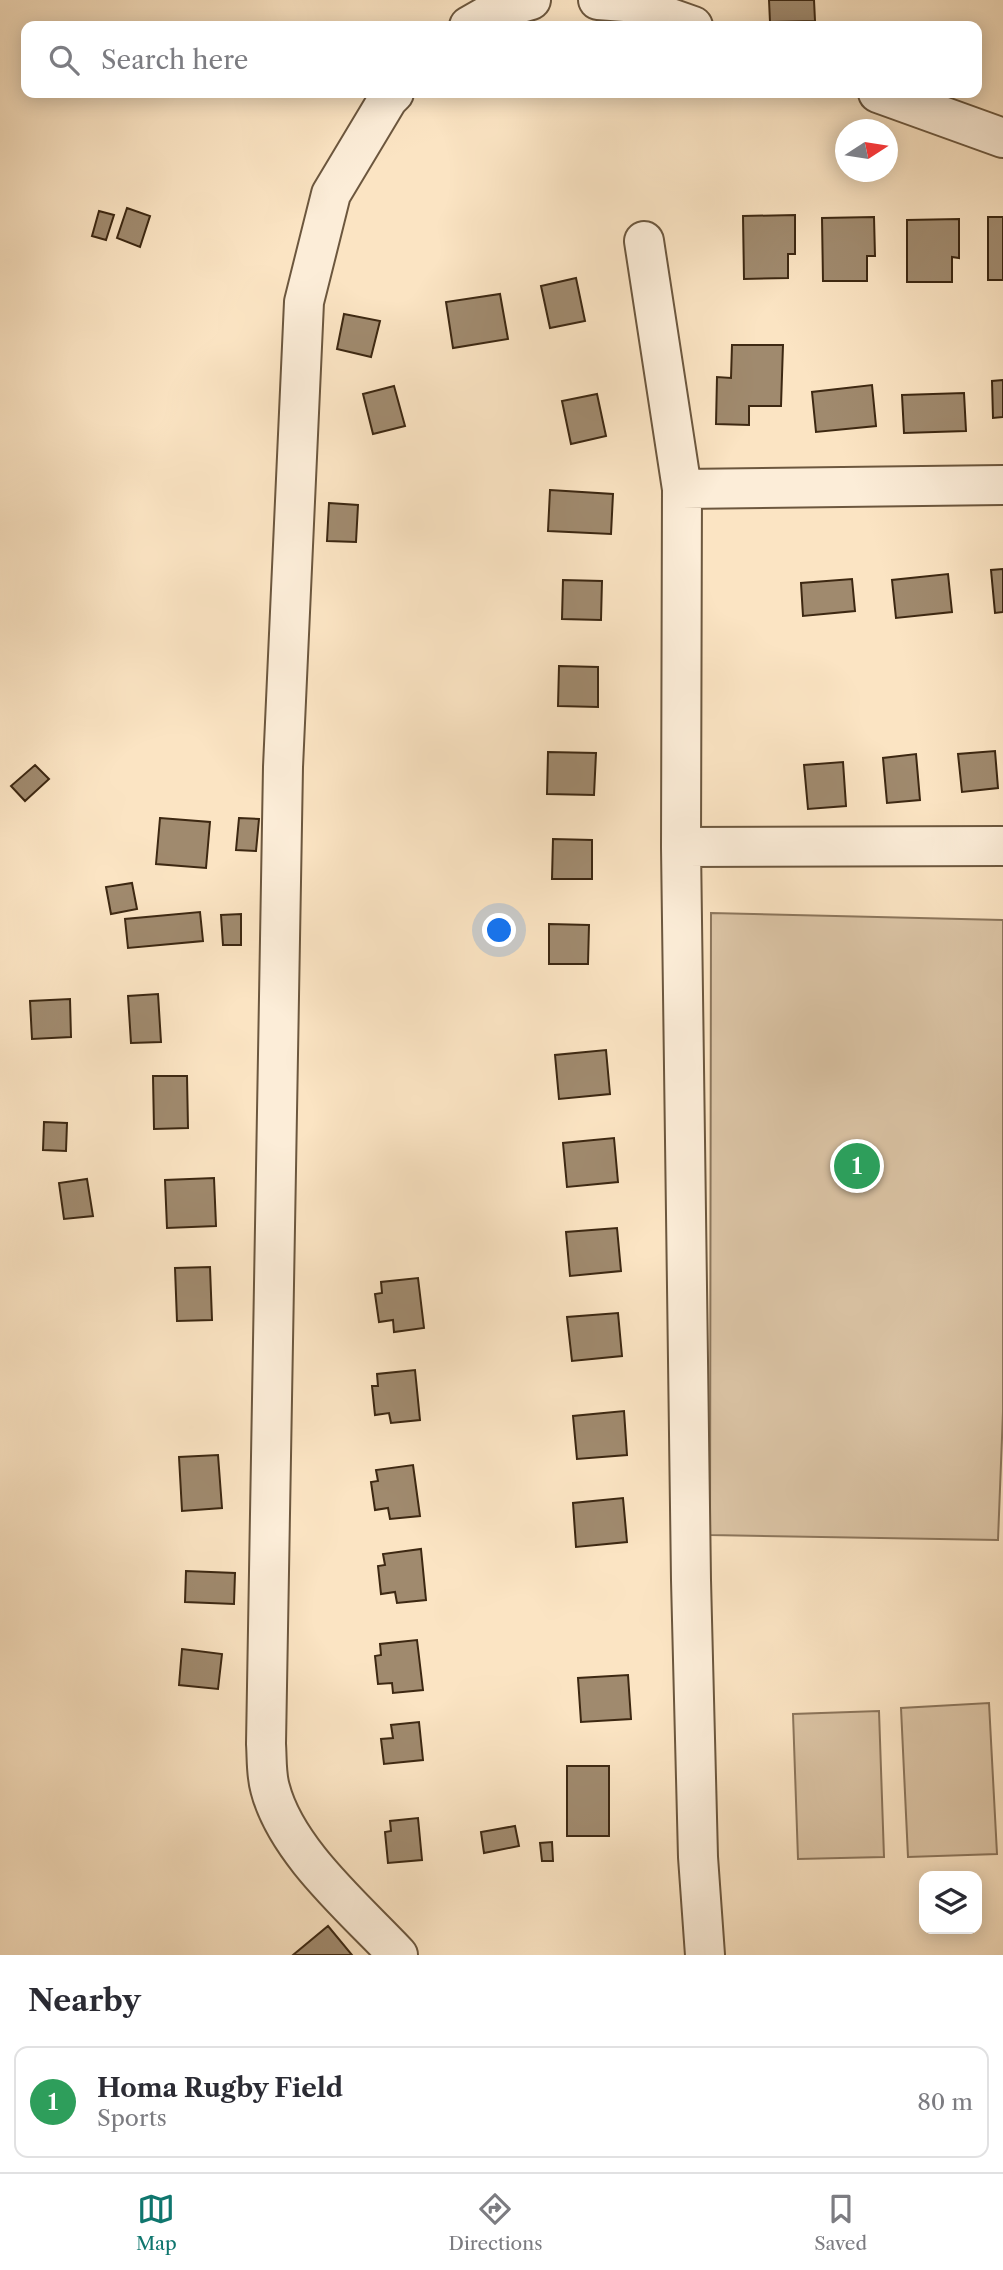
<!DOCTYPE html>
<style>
:root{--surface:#fff;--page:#f2f2f3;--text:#2b2b33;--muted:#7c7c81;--line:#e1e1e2;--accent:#0f766e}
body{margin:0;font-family:"Libre Caslon Text",serif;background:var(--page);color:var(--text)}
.controls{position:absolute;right:21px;bottom:21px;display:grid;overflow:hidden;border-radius:14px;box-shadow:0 4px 18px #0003}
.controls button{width:63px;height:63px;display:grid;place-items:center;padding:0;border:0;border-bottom:2px solid var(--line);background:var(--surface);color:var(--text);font:35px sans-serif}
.compass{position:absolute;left:835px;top:119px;width:63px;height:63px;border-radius:50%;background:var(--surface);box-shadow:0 4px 18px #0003;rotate:78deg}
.you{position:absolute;left:500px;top:931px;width:24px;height:24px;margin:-18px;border:5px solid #fff;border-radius:50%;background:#1a73e8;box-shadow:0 0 0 10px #1a73e833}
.badge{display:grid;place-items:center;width:46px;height:46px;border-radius:50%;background:var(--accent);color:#fff;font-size:23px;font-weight:700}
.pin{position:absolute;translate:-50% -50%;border:4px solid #fff;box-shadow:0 2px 7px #0006}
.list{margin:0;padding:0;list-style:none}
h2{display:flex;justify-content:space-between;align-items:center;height:91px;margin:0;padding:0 28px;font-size:30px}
h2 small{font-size:23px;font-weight:400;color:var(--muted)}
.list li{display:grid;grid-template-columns:46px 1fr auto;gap:21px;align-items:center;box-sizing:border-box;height:112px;margin:0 14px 14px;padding:0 14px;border:2px solid var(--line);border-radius:14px}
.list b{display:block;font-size:26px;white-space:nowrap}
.list p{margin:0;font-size:23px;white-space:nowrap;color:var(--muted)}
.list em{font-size:23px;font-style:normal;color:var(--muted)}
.icon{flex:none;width:38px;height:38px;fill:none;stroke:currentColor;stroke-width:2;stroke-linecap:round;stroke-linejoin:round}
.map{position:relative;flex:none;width:1003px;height:1955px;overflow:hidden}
.search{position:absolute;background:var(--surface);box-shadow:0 4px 18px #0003;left:21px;right:21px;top:21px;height:77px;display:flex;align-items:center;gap:18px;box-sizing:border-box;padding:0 24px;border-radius:14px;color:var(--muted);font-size:26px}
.sheet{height:217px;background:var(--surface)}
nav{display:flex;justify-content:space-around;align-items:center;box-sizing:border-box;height:98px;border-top:2px solid var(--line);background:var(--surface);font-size:19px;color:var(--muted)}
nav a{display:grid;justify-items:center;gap:4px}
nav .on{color:var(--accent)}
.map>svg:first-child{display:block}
</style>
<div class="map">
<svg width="1003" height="1955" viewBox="0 0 1003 1955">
<rect width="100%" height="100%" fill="#fbe4c3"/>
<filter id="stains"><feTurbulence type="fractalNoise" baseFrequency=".00286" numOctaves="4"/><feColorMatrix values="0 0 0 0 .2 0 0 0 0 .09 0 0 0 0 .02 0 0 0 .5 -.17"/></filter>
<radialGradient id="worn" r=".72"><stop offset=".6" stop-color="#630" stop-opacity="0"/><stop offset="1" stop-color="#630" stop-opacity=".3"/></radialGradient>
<path fill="#dbc4a5" stroke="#8c765c" stroke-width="2" d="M711,913L1003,920V1412L998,1540L710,1535Z
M989,1703L997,1854L908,1857L901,1708Z
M879,1711L884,1857L798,1859L793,1714Z"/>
<path fill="#a08a6e" stroke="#3d2812" stroke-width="2" d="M769,0H814L815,21L770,22Z
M127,208L150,216L140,247L117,238Z
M99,211L114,215L106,240L92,236Z
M795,215V254H788V278L744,279L743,216Z
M874,217L875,256H867V281H823L822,218Z
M988,217H1003V280H988Z
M959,219V258L952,257V282H907V220Z
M576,278L585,321L550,328L541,286Z
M500,294L508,339L453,348L446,302Z
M344,314L380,321L371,357L337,349Z
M732,345H783L781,406H749V425L716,424L717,377L731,378Z
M1003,380V417L993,418L992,381Z
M872,385L876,426L816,432L812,392Z
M394,386L405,426L373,434L363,394Z
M964,393L966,431L904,433L902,395Z
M597,394L606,436L571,444L562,401Z
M550,490L613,494L611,534L548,531Z
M329,503L358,505L356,542L327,541Z
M1003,569V612L995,613L991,570Z
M948,574L952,612L896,618L892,580Z
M852,579L855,611L803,616L801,583Z
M563,580L602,581L601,620L562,619Z
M559,666L598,667V707L558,706Z
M995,751L998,788L962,792L958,754Z
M548,752L596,753L594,795L547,794Z
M916,754L920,800L887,803L883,758Z
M843,762L846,806L808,809L804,765Z
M35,765L49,779L25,801L11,786Z
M160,818L210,822L206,868L156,864Z
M239,818L259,819L256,851L236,850Z
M553,839L592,840V879H552Z
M132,883L137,909L111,914L106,887Z
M200,912L203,941L128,948L125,919Z
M241,914V945H223L221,915Z
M549,924L589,925L588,964H549Z
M158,994L161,1042L131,1043L128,996Z
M70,999L71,1037L32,1039L30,1001Z
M606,1050L610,1094L559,1099L555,1055Z
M153,1076H187L188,1128L154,1129Z
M44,1122L67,1123L66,1151L43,1150Z
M614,1138L618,1182L567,1187L563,1143Z
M214,1178L216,1226L167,1228L165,1180Z
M87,1179L93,1216L64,1219L59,1183Z
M617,1228L621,1271L570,1276L566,1232Z
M210,1267L212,1320L177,1321L175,1268Z
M418,1278L424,1328L394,1332L393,1320L379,1322L375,1294L382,1293L381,1282Z
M618,1313L622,1356L572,1361L567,1317Z
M415,1370L420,1420L391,1423L389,1413L375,1415L372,1386H378L377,1374Z
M624,1411L627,1455L577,1459L573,1416Z
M218,1455L222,1508L182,1511L179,1457Z
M413,1465L420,1516L390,1519L388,1508L375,1510L371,1482L378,1481L376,1470Z
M623,1498L627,1542L576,1547L573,1503Z
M421,1549L426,1600L397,1603L395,1592L381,1594L378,1566L385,1565L383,1554Z
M186,1571L235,1573L234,1604L185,1602Z
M417,1640L423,1690L393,1693L392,1683L378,1684L375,1656L381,1655L380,1644Z
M182,1649L222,1654L218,1689L179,1685Z
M628,1675L631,1719L581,1722L578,1678Z
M419,1722L423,1760L384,1764L381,1739L393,1738L391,1725Z
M567,1766H609V1836H567Z
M418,1818L422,1860L388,1863L385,1832L391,1831L390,1821Z
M515,1826L519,1846L484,1853L481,1832Z
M552,1842L553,1861H542L540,1843Z
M328,1926L352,1955H293Z"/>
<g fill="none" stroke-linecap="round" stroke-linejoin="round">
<defs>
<path id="minor" d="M598,0L625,2L693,26
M469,26L497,10L531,0
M394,93L388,99L331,194L304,302L283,767L266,1744C267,1758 266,1774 270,1788C286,1851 354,1908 398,1955
M878,93L1003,138
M644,241L682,489L681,847
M682,489L1003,485
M705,1955L698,1857L691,1580L681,847L1003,846"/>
</defs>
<use href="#minor" stroke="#6c573e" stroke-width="42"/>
<use href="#minor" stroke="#fcedd8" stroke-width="38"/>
</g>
<rect width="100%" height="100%" filter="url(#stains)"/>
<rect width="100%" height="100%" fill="url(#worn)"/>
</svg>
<div class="controls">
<button><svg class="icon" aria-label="layers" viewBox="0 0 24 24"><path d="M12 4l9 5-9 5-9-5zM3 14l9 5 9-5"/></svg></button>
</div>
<svg class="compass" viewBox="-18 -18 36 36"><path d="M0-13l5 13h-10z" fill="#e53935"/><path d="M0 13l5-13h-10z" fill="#7c7c81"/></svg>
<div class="you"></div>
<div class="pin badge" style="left:857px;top:1166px;background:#2e9e5b">1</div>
<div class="search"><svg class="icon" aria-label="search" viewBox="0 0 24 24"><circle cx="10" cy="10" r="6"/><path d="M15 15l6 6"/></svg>Search here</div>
</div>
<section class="sheet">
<h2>Nearby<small></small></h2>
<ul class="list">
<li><span class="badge" style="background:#2e9e5b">1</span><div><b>Homa Rugby Field</b><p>Sports</p></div><em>80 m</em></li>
</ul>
</section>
<nav>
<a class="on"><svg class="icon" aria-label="map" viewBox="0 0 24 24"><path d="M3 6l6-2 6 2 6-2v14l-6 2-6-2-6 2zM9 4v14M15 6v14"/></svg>Map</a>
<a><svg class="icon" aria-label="directions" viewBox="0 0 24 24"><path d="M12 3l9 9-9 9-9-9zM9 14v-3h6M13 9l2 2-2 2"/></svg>Directions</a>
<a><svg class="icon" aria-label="saved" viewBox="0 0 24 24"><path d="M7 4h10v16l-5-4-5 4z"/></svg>Saved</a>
</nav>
